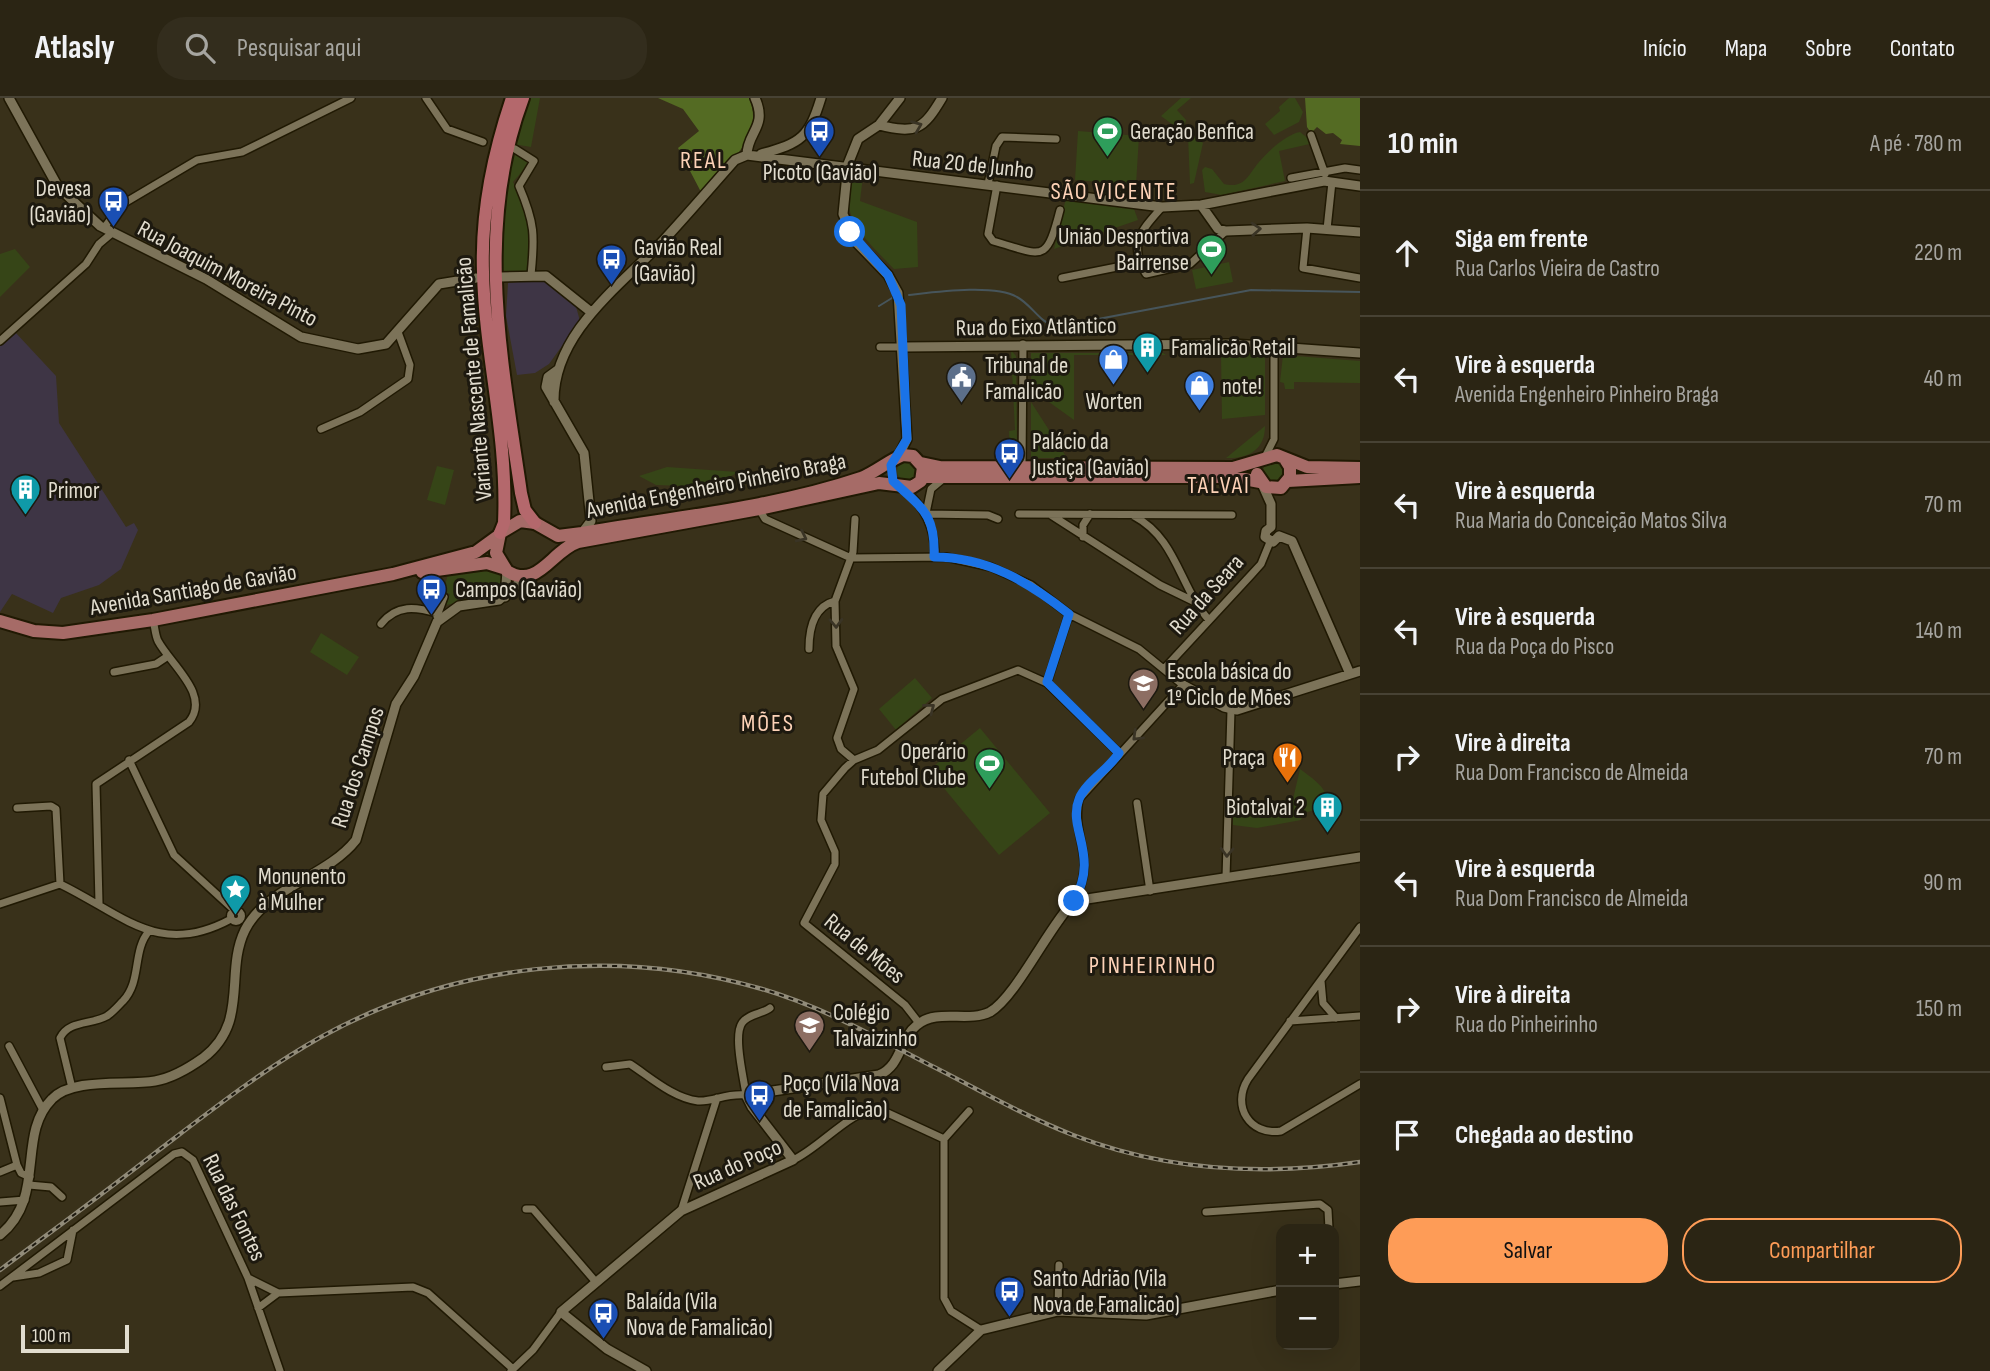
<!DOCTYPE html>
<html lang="pt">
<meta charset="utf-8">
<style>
:root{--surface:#2b2514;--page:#332d1d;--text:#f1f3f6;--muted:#a6a5a0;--line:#474234;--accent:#fe9c57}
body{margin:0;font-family:"Sofia Sans Condensed",sans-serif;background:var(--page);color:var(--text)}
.controls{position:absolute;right:21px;bottom:21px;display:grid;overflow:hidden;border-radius:14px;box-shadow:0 7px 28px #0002}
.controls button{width:63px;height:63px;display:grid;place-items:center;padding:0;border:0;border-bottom:2px solid var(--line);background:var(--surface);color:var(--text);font:35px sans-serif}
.scale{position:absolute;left:21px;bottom:18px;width:108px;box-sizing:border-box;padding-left:7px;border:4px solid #e2ddcf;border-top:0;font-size:19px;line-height:24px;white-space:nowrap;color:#e2ddcf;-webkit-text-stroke:5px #1d190f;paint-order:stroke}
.stop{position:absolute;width:21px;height:21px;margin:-16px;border:5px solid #1a73e8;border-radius:50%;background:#fff}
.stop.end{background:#1a73e8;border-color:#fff;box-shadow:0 2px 7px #0008}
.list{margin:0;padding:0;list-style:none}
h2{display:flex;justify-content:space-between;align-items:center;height:91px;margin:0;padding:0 28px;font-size:30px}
h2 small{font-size:23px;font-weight:400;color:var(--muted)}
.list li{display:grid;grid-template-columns:46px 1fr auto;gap:21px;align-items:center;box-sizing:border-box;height:126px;padding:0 28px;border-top:2px solid var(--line)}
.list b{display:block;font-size:26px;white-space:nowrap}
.list p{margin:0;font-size:23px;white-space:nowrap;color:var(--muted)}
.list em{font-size:23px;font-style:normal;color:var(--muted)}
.actions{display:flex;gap:14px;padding:21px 28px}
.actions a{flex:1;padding:16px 0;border:2px solid var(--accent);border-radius:28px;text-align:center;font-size:24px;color:var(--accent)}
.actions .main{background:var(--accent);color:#111}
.icon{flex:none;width:38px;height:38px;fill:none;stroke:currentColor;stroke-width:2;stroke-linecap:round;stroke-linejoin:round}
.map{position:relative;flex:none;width:1360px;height:1273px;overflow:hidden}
header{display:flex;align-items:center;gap:42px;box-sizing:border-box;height:98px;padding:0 35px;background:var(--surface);border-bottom:2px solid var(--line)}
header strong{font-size:33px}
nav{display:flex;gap:38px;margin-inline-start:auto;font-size:24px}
.search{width:490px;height:63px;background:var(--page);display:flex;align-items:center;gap:18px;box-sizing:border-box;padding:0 24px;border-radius:28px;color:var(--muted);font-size:26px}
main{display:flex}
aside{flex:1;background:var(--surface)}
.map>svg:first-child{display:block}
</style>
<header>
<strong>Atlasly</strong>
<div class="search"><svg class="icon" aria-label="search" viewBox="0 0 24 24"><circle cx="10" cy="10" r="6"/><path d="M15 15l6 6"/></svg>Pesquisar aqui</div>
<nav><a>Início</a><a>Mapa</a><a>Sobre</a><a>Contato</a></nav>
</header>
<main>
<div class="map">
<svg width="1360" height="1273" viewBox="0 0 1360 1273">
<rect width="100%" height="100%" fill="#39311a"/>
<path fill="#3e3545" d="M535,182L549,184L575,205L580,223L549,266L535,275L517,277L506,218L508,185Z
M15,234L56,278L59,325L126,429L134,425L138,432L121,471L99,487L61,500L53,515L12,496L0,514V248Z"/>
<path fill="#364517" d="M528,0H540L531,49L513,46Z
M1181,0H1191L1177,12L1186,22L1184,29L1203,45L1194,85L1190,86L1188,38L1161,18Z
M1289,0H1295L1303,14L1299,24L1274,37L1265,26L1280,13L1279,9Z
M1078,33L1139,38L1136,87L1075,82Z
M1300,34L1314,45L1279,53L1285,83L1222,97L1205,94L1202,72L1205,69L1212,71L1224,86C1245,91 1248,77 1259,64C1268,53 1287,36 1300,34Z
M510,55L531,63L513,84L523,104L529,131L528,174L501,173L497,144Z
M856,78H863L860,103L917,124L918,169L894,171C871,147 831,113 856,78Z
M1066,100L1134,111L1138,122L1054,151Z
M15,151L30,169L0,199V156Z
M1229,164L1233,184L1196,191L1192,172Z
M1011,252L1016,258L1017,350L1015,356L1010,357L1009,333L1015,332Z
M1031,255H1163L1166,257H1074V322L1031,291Z
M1184,255H1265V317L1222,321L1221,257H1181Z
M1283,257L1360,263V285L1294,284V291H1285L1284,285L1280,284Z
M1031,304L1067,360H1031Z
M1265,328C1265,352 1248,361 1226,360Z
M897 373a10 10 0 1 1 20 0a10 10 0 1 1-20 0Z
M1263 374a11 11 0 1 1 22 0a11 11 0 1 1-22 0Z
M437,368L454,372L445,407L427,402Z
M667,369L738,374L713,389L656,387L639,378Z
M489,469L505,479L503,492L497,497L446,507L450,496L443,494L448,476Z
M321,535L359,559L347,577L310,554Z
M915,580L932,600L896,632L879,611Z
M980,630L1050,715L999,757L929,672Z
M1300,671C1313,681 1329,690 1328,708L1304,715L1301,722L1257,730L1233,727V712L1293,701Z"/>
<path fill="#546b23" d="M658,0H749C766,39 726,67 701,94L678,50L699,33L683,11Z
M1305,0H1360V48L1340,46L1342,42L1333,35L1326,36L1317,29L1311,35L1307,29Z"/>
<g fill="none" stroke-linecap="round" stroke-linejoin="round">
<path stroke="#47555b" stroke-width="2" d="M909,197C936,194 994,186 1017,199C1032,207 1039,224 1056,229L1251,192L1360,194
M879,208L892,200"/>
<defs>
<path id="minor" d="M426,0L447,31L483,44
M1311,37L1325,76
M515,51L534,63L519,88C535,125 535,138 531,177
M1291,80L1345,70L1360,72
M988,86L996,48L1002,39L1056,41
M997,87L988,136L993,143C1043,157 1046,167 1060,112
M1162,109C1143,131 1127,145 1146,176L1190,166L1226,133
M104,130L121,107L197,62L242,54L351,0
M1307,130L1303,170L1360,180
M1327,131L1332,84
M1062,180L1142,164
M0,243L86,166L99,146L112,135
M880,249H903
M321,331L360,314L408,281L410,267L398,234
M1265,359L1274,341V247
M1022,369L1023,246
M902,390C925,408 935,430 935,459
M759,411L765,421L851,460L946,459L991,469L1031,487L1069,516L1139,551L1183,587L1079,701C1071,741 1098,760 1074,803
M926,415L931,391L943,381
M926,416L988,417L998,421
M1019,416L1232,417
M1051,417L1160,487L1193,503
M1134,418C1177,441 1179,488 1209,522
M1083,439V427L1090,416
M437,518L444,499
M381,526C397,506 416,509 437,515
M809,551C809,531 813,509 835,503
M1164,571L1251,477L1261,466L1270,444
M114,574L156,566L168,558
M1047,585L1069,516
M129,662L174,757L235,813
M854,662L841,651L837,640L854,591L836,548L835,503L853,454L855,421
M1137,705L1150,793
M17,710L51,708L56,711L60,786
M1226,780L1231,612
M99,805L96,686L189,624C211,597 171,567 158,543C155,537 155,529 153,522
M0,806L60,786C124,817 159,860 231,821
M230.5 818a5.5 5.5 0 1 1 11 0a5.5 5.5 0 1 1-11 0Z
M1360,829L1248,981C1231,1008 1250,1038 1281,1033L1360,986
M1321,883L1323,905L1336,920
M1290,923L1360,918
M919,925L905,907L804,825L835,766V754L821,722L823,696L845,670L854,662L878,652L942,601L1018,572L1047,585L1119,655
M9,948L43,1012
M606,969L630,966C650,979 673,1000 698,1003C714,1004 725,995 746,997C744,981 733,938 742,925C748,916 762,916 770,910
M72,990L60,940C69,922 91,927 107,918C113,914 118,908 123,903C142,883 132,853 149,833
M0,1000L17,1067L21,1075L30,1079
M944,1041V1200L951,1213L981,1232
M944,1041L969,1013
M793,1062C820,1050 852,1010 879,1011L944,1041
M0,1074L17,1067
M29,1087L51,1089L62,1099
M0,1104L25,1102
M526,1111H533L595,1183
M681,1113L717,1000
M1206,1114L1320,1106L1328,1112L1329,1131
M13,1179L39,1175L67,1162L73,1132
M248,1180L278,1195L413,1189L428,1195L513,1271
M0,1188L174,1056L182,1054L193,1062L248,1180L280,1273
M258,1210L278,1195
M1058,1213L1059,1167
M511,1273L533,1252L561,1214"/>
<path id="tertiary" d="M9,0L58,89L100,128L206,181L301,239L358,251L386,246L439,186L476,180
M879,27C916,36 923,32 942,0
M761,56C802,45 809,39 821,0
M747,57C747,34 768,29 755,0
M1201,107L1218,131L1226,133L1307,130L1360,134
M500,179L546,178L591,214
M903,249L1233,246L1360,255
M559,271L548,279L546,289L584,355L591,423L582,435
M554,304C553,235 620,188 663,143C687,117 711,89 735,62L747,57L1162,109L1201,107L1324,83L1360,88
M898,359L907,341L898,195L888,177L855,143L843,116L848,66L858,41L879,27L900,0
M1262,386L1271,406V429L1266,433L1265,439L1273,444L1279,438
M1279,438L1292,443L1350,576
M505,499L507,473
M1183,587L1224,609L1237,612L1360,573
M0,1137C47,1099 16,1037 52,1001C73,979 126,988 155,983C172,980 189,970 203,960C250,924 224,875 245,832C267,789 327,779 356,742L396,606L414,578L437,524L459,508L499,502L526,479
M1334,1186L1360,1183
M646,1273L607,1251L561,1214L681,1113L793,1062L752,1009L746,997L879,977C902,967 899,941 917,927C937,910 968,925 990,914C1016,899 1049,828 1074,803L1360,759
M938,1273L981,1232L1058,1213L1146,1217L1281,1192"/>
<path id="primary" d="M903,357L913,358L923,369L921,383L912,389L879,385L759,411L578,444C551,453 538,492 507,473L496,455L500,435L520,423L535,425L558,438L582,435C674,419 772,410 861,380C876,374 888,363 903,357Z
M921,365L940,369L1233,370L1277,357L1307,369L1360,370
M1257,376L1266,389L1281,390L1290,379V369L1285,361
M923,379H1233L1260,384
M1288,383L1360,379
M422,474L487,465L503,470
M0,523L34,533L63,535L153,522L393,476L476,454L498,438"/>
<path id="trunk" d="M523,0C474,130 502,263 521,395L525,412L535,425
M500,435L504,425C508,336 485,260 483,174C481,114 493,56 512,0"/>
</defs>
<use href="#minor" stroke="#201903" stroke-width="10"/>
<use href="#tertiary" stroke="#201903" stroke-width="12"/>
<use href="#primary" stroke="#201903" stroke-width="16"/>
<use href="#trunk" stroke="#201903" stroke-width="16"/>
<use href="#minor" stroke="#7c7359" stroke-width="7"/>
<use href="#tertiary" stroke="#7c7359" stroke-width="9"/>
<use href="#primary" stroke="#a66b67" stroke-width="12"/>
<use href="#trunk" stroke="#b4686c" stroke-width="12"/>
<defs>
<path id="rail" d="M0,1172C52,1133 104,1095 155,1055C209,1014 262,972 321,939C455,865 615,848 762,891C820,908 872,937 926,965C974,989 1022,1017 1073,1037C1165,1073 1263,1078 1360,1064"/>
</defs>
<use href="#rail" stroke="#918b79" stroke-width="4.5"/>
<use href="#rail" stroke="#1d190f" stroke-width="2" stroke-dasharray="5" stroke-linecap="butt"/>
</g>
<defs><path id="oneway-chevron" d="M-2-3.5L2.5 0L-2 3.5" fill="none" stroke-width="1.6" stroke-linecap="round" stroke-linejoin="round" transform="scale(1.75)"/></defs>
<g stroke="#3a3425">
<use href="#oneway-chevron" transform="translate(917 28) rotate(-22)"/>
<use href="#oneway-chevron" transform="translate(1256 131) rotate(-4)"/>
<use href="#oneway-chevron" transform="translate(802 439) rotate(26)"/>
<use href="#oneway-chevron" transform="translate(836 525) rotate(88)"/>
<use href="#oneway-chevron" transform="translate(930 610) rotate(-38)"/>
<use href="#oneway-chevron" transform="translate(1137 638) rotate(136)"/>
<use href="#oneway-chevron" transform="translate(1227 754) rotate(92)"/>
</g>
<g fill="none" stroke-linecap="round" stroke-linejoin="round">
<path stroke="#1a73e8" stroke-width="9" d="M850,134L888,177L901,207L907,341L891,367L893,383C920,409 936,415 934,459C987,459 1029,484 1069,516L1047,584L1119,655C1109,671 1086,684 1079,701C1067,731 1100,757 1074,803"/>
</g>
<defs>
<symbol id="bus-pin" viewBox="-11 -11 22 30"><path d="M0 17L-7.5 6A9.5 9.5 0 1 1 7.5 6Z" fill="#1a4fb4" stroke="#1d190f"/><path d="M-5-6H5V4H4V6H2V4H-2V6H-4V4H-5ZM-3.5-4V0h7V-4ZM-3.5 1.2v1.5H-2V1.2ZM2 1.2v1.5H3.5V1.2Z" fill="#fff"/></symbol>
<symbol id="stadium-pin" viewBox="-11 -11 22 30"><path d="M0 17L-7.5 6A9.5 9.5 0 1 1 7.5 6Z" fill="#2e9e5b" stroke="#1d190f"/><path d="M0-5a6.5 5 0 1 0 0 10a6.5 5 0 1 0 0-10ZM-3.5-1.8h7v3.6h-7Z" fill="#fff"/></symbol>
<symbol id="building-pin" viewBox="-11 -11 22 30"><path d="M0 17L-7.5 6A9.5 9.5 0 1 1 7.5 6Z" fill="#0f9aa8" stroke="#1d190f"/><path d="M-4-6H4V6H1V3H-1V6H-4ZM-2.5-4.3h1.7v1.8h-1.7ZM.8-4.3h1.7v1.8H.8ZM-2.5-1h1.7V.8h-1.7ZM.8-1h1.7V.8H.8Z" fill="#fff"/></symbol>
<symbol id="shop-pin" viewBox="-11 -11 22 30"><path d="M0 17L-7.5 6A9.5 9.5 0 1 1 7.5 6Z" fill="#3f7fe0" stroke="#1d190f"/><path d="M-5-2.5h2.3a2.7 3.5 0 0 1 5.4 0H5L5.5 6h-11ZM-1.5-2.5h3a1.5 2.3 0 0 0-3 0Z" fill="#fff"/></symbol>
<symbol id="civic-pin" viewBox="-11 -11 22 30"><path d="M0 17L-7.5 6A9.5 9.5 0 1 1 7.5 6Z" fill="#5c6f8a" stroke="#1d190f"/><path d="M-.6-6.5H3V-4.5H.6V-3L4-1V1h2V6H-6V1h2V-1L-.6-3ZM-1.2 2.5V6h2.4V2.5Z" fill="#fff"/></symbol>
<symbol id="school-pin" viewBox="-11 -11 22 30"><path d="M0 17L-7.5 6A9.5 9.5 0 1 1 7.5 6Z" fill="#8d6e63" stroke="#1d190f"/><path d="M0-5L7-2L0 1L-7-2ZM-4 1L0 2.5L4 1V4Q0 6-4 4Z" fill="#fff"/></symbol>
<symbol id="restaurant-pin" viewBox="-11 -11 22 30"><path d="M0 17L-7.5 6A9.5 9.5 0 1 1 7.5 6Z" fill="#e8710a" stroke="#1d190f"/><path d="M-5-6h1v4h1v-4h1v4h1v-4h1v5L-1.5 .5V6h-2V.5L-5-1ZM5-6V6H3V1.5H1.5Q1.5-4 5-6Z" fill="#fff"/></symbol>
<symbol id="sight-pin" viewBox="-11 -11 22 30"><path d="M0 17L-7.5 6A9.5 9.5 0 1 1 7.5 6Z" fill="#0f9aa8" stroke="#1d190f"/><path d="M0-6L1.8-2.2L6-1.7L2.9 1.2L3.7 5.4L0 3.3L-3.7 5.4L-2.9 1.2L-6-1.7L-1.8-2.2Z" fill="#fff"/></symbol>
</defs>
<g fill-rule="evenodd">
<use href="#bus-pin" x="802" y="16" width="35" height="47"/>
<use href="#stadium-pin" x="1090" y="16" width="35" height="47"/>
<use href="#bus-pin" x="96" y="86" width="35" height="47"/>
<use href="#stadium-pin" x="1194" y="134" width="35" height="47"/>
<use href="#bus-pin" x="594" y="144" width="35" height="47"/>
<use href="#building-pin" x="1130" y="232" width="35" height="47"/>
<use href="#shop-pin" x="1096" y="244" width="35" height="47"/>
<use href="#civic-pin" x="944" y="262" width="35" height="47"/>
<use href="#shop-pin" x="1182" y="270" width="35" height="47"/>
<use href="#bus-pin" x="992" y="338" width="35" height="47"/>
<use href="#building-pin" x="8" y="374" width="35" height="47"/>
<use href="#bus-pin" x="414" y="474" width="35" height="47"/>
<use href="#school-pin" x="1126" y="568" width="35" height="47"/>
<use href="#restaurant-pin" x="1270" y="642" width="35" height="47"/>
<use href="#stadium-pin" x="972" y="648" width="35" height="47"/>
<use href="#building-pin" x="1310" y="692" width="35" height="47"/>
<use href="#sight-pin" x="218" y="774" width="35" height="47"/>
<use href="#school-pin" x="792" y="910" width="35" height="47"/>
<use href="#bus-pin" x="742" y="980" width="35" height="47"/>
<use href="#bus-pin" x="992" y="1176" width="35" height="47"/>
<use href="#bus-pin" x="586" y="1198" width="35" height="47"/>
</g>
<g text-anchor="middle" stroke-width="6" stroke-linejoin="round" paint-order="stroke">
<g font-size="23" fill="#e2ddcf" stroke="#1d190f" text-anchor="start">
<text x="1130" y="41">Geração Benfica</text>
<text x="820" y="82" text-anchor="middle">Picoto (Gavião)</text>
<text x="91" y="98" text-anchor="end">Devesa<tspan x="91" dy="26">(Gavião)</tspan></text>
<text x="1189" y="146" text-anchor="end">União Desportiva<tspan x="1189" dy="26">Bairrense</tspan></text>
<text x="634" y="157">Gavião Real<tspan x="634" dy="26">(Gavião)</tspan></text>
<text x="1171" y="257">Famalicão Retail</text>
<text x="985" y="275">Tribunal de<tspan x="985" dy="26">Famalicão</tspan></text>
<text x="1222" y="296">note!</text>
<text x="1114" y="311" text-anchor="middle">Worten</text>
<text x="1032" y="351">Palácio da<tspan x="1032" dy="26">Justiça (Gavião)</tspan></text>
<text x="48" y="400">Primor</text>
<text x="455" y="499">Campos (Gavião)</text>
<text x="1167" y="581">Escola básica do<tspan x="1167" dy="26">1º Ciclo de Mões</tspan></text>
<text x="966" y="661" text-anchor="end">Operário<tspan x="966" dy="26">Futebol Clube</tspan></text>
<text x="1265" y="667" text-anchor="end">Praça</text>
<text x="1305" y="717" text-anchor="end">Biotalvai 2</text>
<text x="258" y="786">Monunento<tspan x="258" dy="26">à Mulher</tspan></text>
<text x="833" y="922">Colégio<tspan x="833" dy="26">Talvaizinho</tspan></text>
<text x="783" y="993">Poço (Vila Nova<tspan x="783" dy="26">de Famalicão)</tspan></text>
<text x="1033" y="1188">Santo Adrião (Vila<tspan x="1033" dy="26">Nova de Famalicão)</tspan></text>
<text x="626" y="1211">Balaída (Vila<tspan x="626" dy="26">Nova de Famalicão)</tspan></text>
</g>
<g font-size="23" fill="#e2ddcf" stroke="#1d190f">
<text transform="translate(973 66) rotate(6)" y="8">Rua 20 de Junho</text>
<text transform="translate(228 175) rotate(28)" y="8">Rua Joaquim Moreira Pinto</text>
<text transform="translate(1036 228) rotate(-1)" y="8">Rua do Eixo Atlântico</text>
<text transform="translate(473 281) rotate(-95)" y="8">Variante Nascente de Famalicão</text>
<text transform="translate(716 387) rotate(-11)" y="8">Avenida Engenheiro Pinheiro Braga</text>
<text transform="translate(193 491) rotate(-10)" y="8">Avenida Santiago de Gavião</text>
<text transform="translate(1206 496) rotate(-48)" y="8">Rua da Seara</text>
<text transform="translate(357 669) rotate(-72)" y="8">Rua dos Campos</text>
<text transform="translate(865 850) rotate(39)" y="8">Rua de Mões</text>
<text transform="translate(737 1066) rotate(-24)" y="8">Rua do Poço</text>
<text transform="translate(235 1109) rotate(64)" y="8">Rua das Fontes</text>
</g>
<g font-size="24" letter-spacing="2" fill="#fdd2b7" stroke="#1d190f">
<text x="704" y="70">REAL</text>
<text x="1114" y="101">SÃO VICENTE</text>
<text x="1219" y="395">TALVAI</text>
<text x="768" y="633">MÕES</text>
<text x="1153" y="875">PINHEIRINHO</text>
</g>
</g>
</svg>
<div class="controls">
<button>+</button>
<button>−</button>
</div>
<div class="scale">100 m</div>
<div class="stop" style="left:850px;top:134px"></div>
<div class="stop end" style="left:1074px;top:803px"></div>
</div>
<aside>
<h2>10 min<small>A pé · 780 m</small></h2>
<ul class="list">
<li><svg class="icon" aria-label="ahead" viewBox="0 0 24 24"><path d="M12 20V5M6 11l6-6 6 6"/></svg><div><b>Siga em frente</b><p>Rua Carlos Vieira de Castro</p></div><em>220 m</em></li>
<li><svg class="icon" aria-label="left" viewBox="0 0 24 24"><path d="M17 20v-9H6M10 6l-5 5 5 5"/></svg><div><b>Vire à esquerda</b><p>Avenida Engenheiro Pinheiro Braga</p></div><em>40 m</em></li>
<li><svg class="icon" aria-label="left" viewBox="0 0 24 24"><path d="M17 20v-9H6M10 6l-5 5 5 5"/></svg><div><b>Vire à esquerda</b><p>Rua Maria do Conceição Matos Silva</p></div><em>70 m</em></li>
<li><svg class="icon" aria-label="left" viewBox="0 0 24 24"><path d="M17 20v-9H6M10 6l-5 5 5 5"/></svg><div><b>Vire à esquerda</b><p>Rua da Poça do Pisco</p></div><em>140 m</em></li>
<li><svg class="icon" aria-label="right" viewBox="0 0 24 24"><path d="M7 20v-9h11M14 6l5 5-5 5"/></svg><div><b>Vire à direita</b><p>Rua Dom Francisco de Almeida</p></div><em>70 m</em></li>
<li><svg class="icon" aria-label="left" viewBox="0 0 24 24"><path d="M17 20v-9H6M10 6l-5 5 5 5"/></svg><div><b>Vire à esquerda</b><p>Rua Dom Francisco de Almeida</p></div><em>90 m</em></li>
<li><svg class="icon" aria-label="right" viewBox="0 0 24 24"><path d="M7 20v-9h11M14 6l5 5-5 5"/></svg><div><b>Vire à direita</b><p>Rua do Pinheirinho</p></div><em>150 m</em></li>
<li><svg class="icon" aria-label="arrive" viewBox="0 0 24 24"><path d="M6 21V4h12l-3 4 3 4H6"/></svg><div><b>Chegada ao destino</b></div></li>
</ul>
<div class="actions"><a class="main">Salvar</a><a>Compartilhar</a></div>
</aside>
</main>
